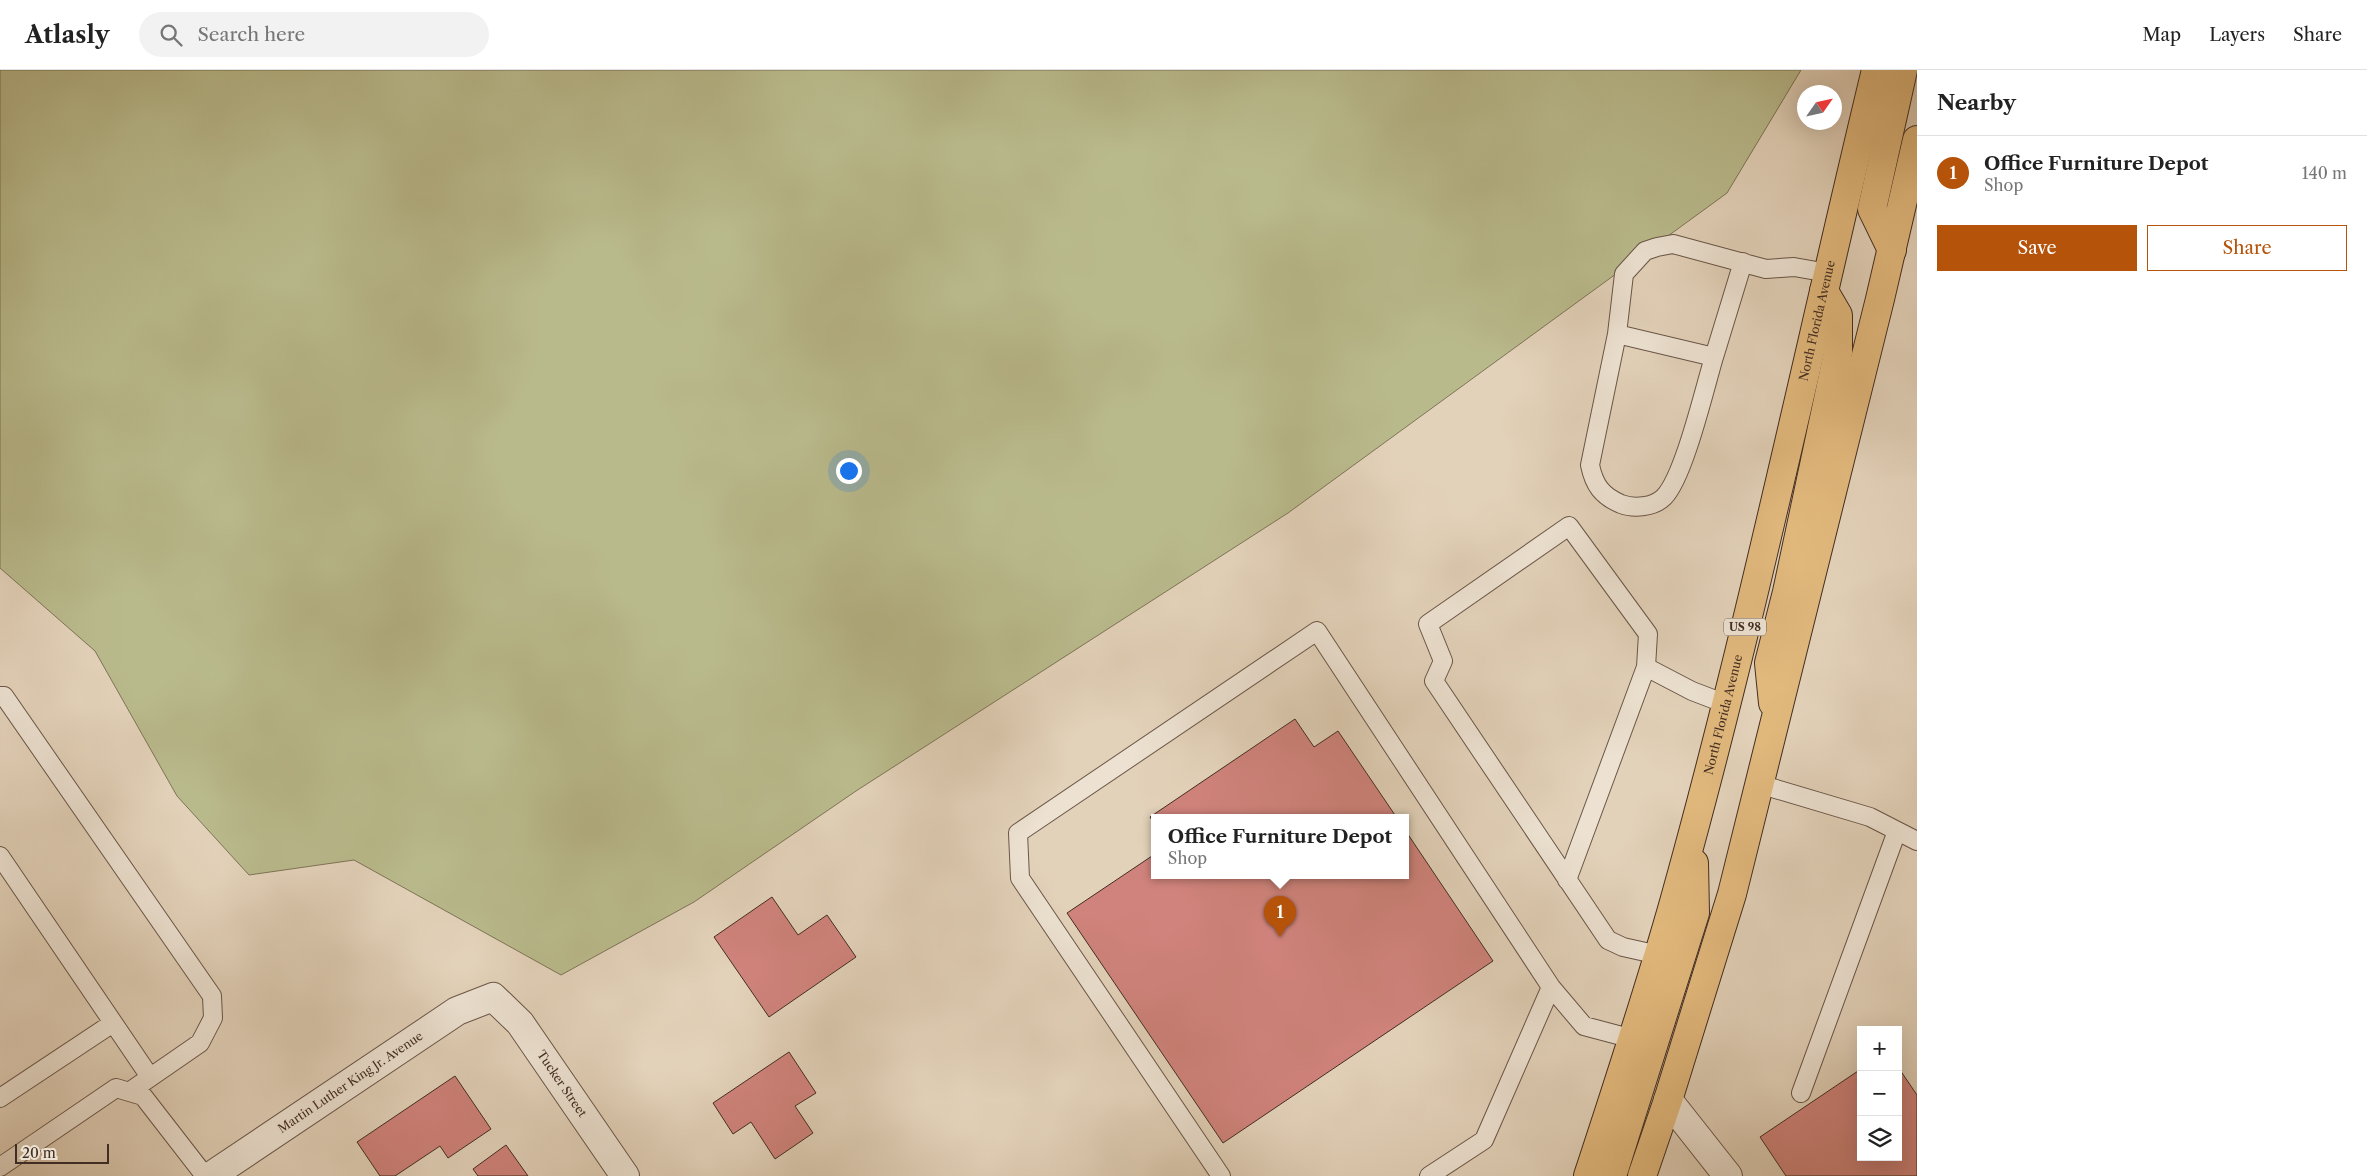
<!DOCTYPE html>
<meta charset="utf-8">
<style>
:root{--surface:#fff;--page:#f2f2f2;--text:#222;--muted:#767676;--line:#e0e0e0;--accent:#b45309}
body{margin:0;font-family:"Libre Caslon Text",serif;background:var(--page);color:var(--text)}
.controls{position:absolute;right:15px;bottom:15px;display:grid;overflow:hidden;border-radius:0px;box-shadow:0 5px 20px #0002}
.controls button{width:45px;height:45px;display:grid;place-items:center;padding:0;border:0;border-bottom:1px solid var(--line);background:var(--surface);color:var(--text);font:25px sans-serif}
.compass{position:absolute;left:1797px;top:15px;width:45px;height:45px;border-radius:50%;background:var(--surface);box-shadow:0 5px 20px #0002;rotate:56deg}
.scale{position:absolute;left:15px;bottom:12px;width:94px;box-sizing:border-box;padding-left:5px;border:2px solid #422d22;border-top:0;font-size:14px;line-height:18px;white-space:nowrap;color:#422d22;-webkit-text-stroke:4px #ede2d2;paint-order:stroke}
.you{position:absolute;left:848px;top:400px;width:18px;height:18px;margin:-12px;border:4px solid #fff;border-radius:50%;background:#1a73e8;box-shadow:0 0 0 8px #1a73e833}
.badge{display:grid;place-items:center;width:32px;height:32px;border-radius:50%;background:var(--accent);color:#fff;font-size:16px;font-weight:700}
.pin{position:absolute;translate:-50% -41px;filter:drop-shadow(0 1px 2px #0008)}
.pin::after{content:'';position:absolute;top:26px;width:18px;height:15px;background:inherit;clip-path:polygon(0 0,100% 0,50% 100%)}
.popup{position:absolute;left:1151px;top:744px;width:258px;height:65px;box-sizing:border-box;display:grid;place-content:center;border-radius:0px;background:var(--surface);filter:drop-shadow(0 1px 4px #0005);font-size:16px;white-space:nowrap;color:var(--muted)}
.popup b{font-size:19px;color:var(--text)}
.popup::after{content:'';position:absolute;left:50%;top:100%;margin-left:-10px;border:10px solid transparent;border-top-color:var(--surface)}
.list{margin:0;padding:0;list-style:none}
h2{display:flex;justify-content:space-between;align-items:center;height:65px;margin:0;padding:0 20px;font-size:21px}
h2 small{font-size:16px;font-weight:400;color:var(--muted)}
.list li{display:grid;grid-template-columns:32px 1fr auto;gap:15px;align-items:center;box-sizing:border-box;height:75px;padding:0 20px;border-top:1px solid var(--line)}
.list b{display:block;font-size:19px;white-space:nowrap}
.list p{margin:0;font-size:16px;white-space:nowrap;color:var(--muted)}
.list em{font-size:16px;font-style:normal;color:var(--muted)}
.actions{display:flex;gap:10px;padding:15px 20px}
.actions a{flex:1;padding:11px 0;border:1px solid var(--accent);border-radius:0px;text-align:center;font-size:18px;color:var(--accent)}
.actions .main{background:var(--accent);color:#fff}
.icon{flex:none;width:28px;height:28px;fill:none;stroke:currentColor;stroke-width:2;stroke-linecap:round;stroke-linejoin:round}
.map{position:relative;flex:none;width:1917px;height:1106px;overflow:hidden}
header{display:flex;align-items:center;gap:30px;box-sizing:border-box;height:70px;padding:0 25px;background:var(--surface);border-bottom:1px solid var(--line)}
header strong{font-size:24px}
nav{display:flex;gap:28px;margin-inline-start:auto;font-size:18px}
.search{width:350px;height:45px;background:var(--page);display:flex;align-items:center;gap:12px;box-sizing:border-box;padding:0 18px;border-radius:28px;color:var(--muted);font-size:19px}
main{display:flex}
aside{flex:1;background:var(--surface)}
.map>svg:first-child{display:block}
</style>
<header>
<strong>Atlasly</strong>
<div class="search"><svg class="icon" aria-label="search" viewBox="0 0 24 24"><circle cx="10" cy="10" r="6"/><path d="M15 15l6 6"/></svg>Search here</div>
<nav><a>Map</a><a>Layers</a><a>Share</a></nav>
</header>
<main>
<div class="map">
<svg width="1917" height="1106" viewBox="0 0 1917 1106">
<rect width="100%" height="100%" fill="#e3d2ba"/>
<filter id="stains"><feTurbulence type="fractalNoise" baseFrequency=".004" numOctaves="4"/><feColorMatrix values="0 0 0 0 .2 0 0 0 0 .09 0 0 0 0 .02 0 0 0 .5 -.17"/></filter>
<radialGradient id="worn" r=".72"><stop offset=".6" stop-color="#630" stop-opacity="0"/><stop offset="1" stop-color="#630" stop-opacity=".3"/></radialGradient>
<path fill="#b9ba8c" stroke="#7e7457" d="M0,0H1801L1727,123L1288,443L856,721L694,832L561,905L354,790L249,805L177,726L95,581L0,498Z"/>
<path fill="#d0837c" stroke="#422d22" d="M1295,649L1314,677L1338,661L1397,748H1155V755L1150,747Z
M1405,760L1493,891L1223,1073L1067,843L1155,784V806H1405Z
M772,827L798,865L827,845L856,887L769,947L714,867Z
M789,982L816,1023L795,1036L813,1063L775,1089L751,1052L733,1064L713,1033Z
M1898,997L1917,1025V1106H1786L1760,1067L1861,999V1087H1898Z
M455,1006L491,1059L448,1088L440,1076L395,1106H380L357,1072Z
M506,1075L528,1106H478L473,1099Z"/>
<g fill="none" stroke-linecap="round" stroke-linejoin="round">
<defs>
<path id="lane" d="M1743,192L1714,287L1617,264L1624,204L1645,181L1657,177L1673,174L1766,199L1794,197L1828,203
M1617,264L1590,395C1594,415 1602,426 1621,434C1634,439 1654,437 1664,427C1684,407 1705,317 1714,287
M0,626H4L212,926L213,948L200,973L129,1022
M1759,714L1870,747L1917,771
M0,786L150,1007
M1567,810L1646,597
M1659,885L1623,877L1608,870L1434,611L1443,591L1428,554L1569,456L1648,564L1646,597L1692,621L1726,634
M1801,1023L1897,761
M0,1028L113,953
M0,1097L116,1018L143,1026L205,1106
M1221,1106L1020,808L1018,763L1317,561L1551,917L1584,956L1633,969
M1429,1106L1484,1070L1551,917"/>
<g id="street">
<path d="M1668,1030L1728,1106"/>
<path id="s1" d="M211,1106L457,941L493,927L520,953L625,1106"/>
</g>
<g id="primary">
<path d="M1892,180L1872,139L1903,0"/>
<path d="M1773,633L1769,593L1787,522L1838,283V245L1824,221"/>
<path id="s2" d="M1588,1106C1618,1015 1648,924 1674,832C1751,557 1809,277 1876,0"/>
<path d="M1612,1106L1695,843L1694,793"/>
<path d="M1642,1106L1668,1030L1732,824L1880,229L1917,70"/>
</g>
</defs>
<use href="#lane" stroke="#6a5648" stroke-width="20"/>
<use href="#street" stroke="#6a5648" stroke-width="30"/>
<use href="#primary" stroke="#422d22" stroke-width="30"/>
<use href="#lane" stroke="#ede2d2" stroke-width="18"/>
<use href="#street" stroke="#ede2d2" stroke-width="28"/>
<use href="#primary" stroke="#e2b97d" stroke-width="28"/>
</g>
<g text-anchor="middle" stroke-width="5" stroke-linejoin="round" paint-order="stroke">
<rect fill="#ede2d2" stroke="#756357" stroke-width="1" x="1724" y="548.5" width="42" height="17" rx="4"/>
<g font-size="11" font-weight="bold" fill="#422d22">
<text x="1745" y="561">US 98</text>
</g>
<g font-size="12" fill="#422d22" stroke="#ede2d2">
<text dy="4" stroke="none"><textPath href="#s2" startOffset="886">North Florida Avenue</textPath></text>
<text dy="4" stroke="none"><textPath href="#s2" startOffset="481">North Florida Avenue</textPath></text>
<text dy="4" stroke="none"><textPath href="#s1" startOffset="168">Martin Luther King Jr. Avenue</textPath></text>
<text dy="4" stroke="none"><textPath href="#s1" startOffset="446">Tucker Street</textPath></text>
</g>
</g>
<rect width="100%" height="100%" filter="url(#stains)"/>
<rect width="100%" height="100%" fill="url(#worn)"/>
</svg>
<div class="controls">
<button>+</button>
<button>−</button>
<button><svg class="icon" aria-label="layers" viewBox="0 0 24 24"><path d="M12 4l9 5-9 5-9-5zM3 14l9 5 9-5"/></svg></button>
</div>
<svg class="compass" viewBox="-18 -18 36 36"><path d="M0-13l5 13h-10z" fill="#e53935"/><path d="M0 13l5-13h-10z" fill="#767676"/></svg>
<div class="scale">20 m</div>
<div class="you"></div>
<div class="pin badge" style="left:1280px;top:867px">1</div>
<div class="popup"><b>Office Furniture Depot</b>Shop</div>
</div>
<aside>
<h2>Nearby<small></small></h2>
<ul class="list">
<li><span class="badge">1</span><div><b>Office Furniture Depot</b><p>Shop</p></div><em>140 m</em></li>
</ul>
<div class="actions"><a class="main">Save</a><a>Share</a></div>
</aside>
</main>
